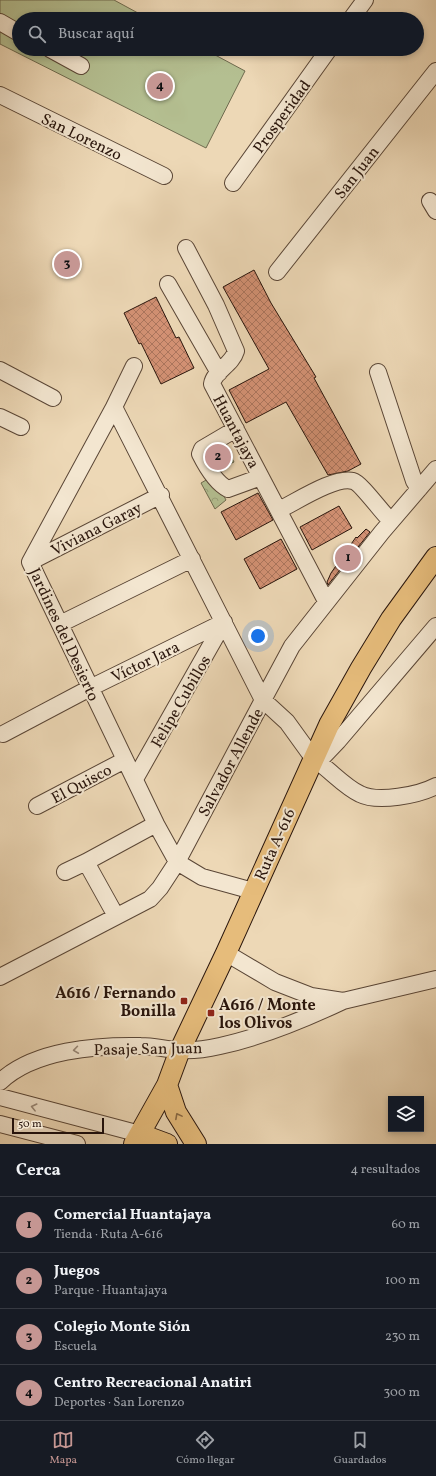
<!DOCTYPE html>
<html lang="es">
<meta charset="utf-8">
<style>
:root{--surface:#171b24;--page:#242831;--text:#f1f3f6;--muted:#9ea1a6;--line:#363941;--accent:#c59692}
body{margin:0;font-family:Vollkorn,serif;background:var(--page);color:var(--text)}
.controls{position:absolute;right:12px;bottom:12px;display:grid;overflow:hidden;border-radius:0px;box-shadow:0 2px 6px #0003}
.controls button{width:36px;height:36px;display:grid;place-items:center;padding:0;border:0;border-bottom:1px solid var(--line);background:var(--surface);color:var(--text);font:20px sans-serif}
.scale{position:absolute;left:12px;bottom:10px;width:92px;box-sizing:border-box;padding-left:4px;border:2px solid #29150c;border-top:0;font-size:11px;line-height:14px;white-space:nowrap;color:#29150c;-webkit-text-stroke:3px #f3e6d0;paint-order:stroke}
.you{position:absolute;left:258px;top:636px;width:14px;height:14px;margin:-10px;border:3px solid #fff;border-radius:50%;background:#1a73e8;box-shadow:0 0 0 6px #1a73e833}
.badge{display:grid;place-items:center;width:26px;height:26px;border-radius:50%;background:var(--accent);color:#111;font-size:13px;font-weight:700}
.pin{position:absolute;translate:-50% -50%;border:2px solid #fff;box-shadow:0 1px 4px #0006}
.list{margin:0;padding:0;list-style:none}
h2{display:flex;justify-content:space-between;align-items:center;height:52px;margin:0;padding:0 16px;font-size:17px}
h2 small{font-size:13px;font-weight:400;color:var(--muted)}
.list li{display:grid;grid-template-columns:26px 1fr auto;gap:12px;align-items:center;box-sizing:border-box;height:56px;padding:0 16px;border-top:1px solid var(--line)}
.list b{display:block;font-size:15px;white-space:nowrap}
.list p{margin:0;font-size:13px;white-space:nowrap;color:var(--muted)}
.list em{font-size:13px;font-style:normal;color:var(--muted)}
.icon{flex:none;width:22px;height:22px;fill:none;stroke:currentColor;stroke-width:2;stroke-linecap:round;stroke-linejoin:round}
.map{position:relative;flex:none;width:436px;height:1144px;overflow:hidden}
.search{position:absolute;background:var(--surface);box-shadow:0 2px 6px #0003;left:12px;right:12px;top:12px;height:44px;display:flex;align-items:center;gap:10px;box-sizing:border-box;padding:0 14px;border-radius:22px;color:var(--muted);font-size:15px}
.sheet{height:276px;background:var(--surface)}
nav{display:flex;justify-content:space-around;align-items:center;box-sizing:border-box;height:56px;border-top:1px solid var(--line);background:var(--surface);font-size:11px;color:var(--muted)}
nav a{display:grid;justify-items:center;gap:2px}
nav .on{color:var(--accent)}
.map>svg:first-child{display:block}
</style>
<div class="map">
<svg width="436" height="1144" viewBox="0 0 436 1144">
<defs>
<pattern id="park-crowns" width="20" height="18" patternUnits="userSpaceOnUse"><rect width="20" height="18" fill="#b4bf91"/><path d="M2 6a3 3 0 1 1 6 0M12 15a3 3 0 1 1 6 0" fill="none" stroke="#9ba37c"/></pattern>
<pattern id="building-cross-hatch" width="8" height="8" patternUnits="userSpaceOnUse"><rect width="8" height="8" fill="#d49275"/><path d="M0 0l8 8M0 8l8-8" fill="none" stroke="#ac765e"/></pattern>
</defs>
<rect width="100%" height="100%" fill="#edd8b6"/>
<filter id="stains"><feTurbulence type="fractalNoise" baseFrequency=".005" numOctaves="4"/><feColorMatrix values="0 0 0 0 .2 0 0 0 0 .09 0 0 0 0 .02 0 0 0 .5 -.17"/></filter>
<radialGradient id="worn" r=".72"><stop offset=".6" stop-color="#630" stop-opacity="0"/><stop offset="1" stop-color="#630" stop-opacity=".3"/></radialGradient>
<path fill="url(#park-crowns)" stroke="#6e6a4e" d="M223,442L234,462L214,472L202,453Z
M213,476L226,500L215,509L201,483Z"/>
<path fill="#b4bf91" stroke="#6e6a4e" d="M0,0H114L149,19H19V49H204L245,71L206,148L0,44Z"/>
<path fill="url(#building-cross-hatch)" stroke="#29150c" d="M254,270L271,303L316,377L314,378L361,464L348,471L328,475L286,402L246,423L229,390L269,369L223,287Z
M156,297L176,338L179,337L194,368L161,384L141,343L139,344L124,313Z
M258,493L273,520L236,540L221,512Z
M339,506L352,528L312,550L300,527Z
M366,529L370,532L328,585L327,582L331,573L356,537L357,538Z
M281,539L297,569L260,589L244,559Z"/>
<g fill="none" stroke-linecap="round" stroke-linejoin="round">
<defs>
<path id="minor" d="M351,19L365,0
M0,22L19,33
M50,49L81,66
M0,95L164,176
M233,183L329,49
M430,201L436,211
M186,248L216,305L236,351C232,365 214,371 212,384L326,601
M277,272L436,71
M168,284L219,373
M134,366L114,407L30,562L156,824L177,862L202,877L253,891
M0,370L53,398
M378,372L414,481L419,489
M0,417L21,427
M236,429L202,449L200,454C206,466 216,483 228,489L261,477
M436,469L382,532L292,646L263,700L287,722L313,758L318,762L338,741L436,626
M279,510C296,502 335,476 353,481C361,483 383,514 391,521
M30,562L161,495
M60,624L192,559
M3,734L90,688L224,622
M318,762C332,772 345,787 360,794C378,803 419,795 436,786
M135,779L224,622
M37,806L125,760
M86,862L116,916
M65,872L86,862L156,824
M226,953L275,982L311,996L343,1001L436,979
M0,977L150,899L160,888L177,862L263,700L114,407
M0,1082C33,1050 97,1045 141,1046C153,1046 165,1049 178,1050C190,1051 207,1049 220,1046C262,1037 303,1020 343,1001
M0,1097L140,1134
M0,1124L77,1144"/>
<path id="major" d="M167,1085L176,1112L196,1144
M140,1134L167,1144
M134,1144L167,1085L180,1050L226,953L329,725L361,668L391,619L436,557"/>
</defs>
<use href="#minor" stroke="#5a4636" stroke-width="18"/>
<use href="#major" stroke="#29150c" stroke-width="22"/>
<use href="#minor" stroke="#f3e6d0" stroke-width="16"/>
<use href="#major" stroke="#e6bc7b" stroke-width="20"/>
</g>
<defs><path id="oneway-chevron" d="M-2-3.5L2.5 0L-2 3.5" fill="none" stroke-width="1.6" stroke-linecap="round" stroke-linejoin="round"/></defs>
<g stroke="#988878">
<use href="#oneway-chevron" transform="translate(76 1050) rotate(172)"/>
<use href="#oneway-chevron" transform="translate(34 1107) rotate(-166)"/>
</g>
<use stroke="#886844" href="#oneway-chevron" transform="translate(178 1116) rotate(-118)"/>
<g fill="#8f2418" stroke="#f3e6d0" stroke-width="1.5">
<rect x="180" y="997" width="8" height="8" rx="2"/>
<rect x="207" y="1009" width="8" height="8" rx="2"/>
</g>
<g text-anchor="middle" stroke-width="4" stroke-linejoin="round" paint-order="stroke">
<g font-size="16" fill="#29150c" stroke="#f3e6d0">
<text transform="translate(281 116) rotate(-54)" y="6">Prosperidad</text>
<text transform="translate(82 136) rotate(26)" y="6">San Lorenzo</text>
<text transform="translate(356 172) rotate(-52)" y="6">San Juan</text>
<text transform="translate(237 431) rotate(62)" y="6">Huantajaya</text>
<text transform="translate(96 528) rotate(-27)" y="6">Viviana Garay</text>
<text transform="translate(65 634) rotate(65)" y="6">Jardines del Desierto</text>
<text transform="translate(145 661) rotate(-26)" y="6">Víctor Jara</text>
<text transform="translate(180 701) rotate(-60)" y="6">Felipe Cubillos</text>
<text transform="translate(230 762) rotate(-62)" y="6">Salvador Allende</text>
<text transform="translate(81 783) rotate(-28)" y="6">El Quisco</text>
<text transform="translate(274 844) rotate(-66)" y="6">Ruta A-616</text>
<text transform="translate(148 1048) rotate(-1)" y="6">Pasaje San Juan</text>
</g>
<g font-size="16" font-weight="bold" fill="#29150c" stroke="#f3e6d0" text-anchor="end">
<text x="176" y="998">A616 / Fernando<tspan x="176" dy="18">Bonilla</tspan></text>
<text x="219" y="1010" text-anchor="start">A616 / Monte<tspan x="219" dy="18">los Olivos</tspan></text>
</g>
</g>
<rect width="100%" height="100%" filter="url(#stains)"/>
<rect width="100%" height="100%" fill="url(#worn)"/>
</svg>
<div class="controls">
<button><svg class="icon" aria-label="layers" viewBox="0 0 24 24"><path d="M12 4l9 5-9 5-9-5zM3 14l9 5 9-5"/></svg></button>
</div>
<div class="scale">50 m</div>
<div class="you"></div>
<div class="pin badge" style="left:348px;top:558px">1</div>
<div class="pin badge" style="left:218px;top:457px">2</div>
<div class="pin badge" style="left:67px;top:264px">3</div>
<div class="pin badge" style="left:160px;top:86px">4</div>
<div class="search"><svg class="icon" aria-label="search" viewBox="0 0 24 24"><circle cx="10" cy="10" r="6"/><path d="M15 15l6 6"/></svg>Buscar aquí</div>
</div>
<section class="sheet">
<h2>Cerca<small>4 resultados</small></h2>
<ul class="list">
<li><span class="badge">1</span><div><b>Comercial Huantajaya</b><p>Tienda · Ruta A-616</p></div><em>60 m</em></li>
<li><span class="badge">2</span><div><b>Juegos</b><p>Parque · Huantajaya</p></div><em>100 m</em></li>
<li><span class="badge">3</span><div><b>Colegio Monte Sión</b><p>Escuela</p></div><em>230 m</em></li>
<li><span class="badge">4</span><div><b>Centro Recreacional Anatiri</b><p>Deportes · San Lorenzo</p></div><em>300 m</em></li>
</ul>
</section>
<nav>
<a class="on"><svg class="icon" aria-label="map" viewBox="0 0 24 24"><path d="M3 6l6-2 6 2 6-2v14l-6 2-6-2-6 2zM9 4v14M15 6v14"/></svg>Mapa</a>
<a><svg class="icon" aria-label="directions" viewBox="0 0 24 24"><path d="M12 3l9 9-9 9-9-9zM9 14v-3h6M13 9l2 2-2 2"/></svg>Cómo llegar</a>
<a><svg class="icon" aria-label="saved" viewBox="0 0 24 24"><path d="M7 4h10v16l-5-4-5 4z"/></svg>Guardados</a>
</nav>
